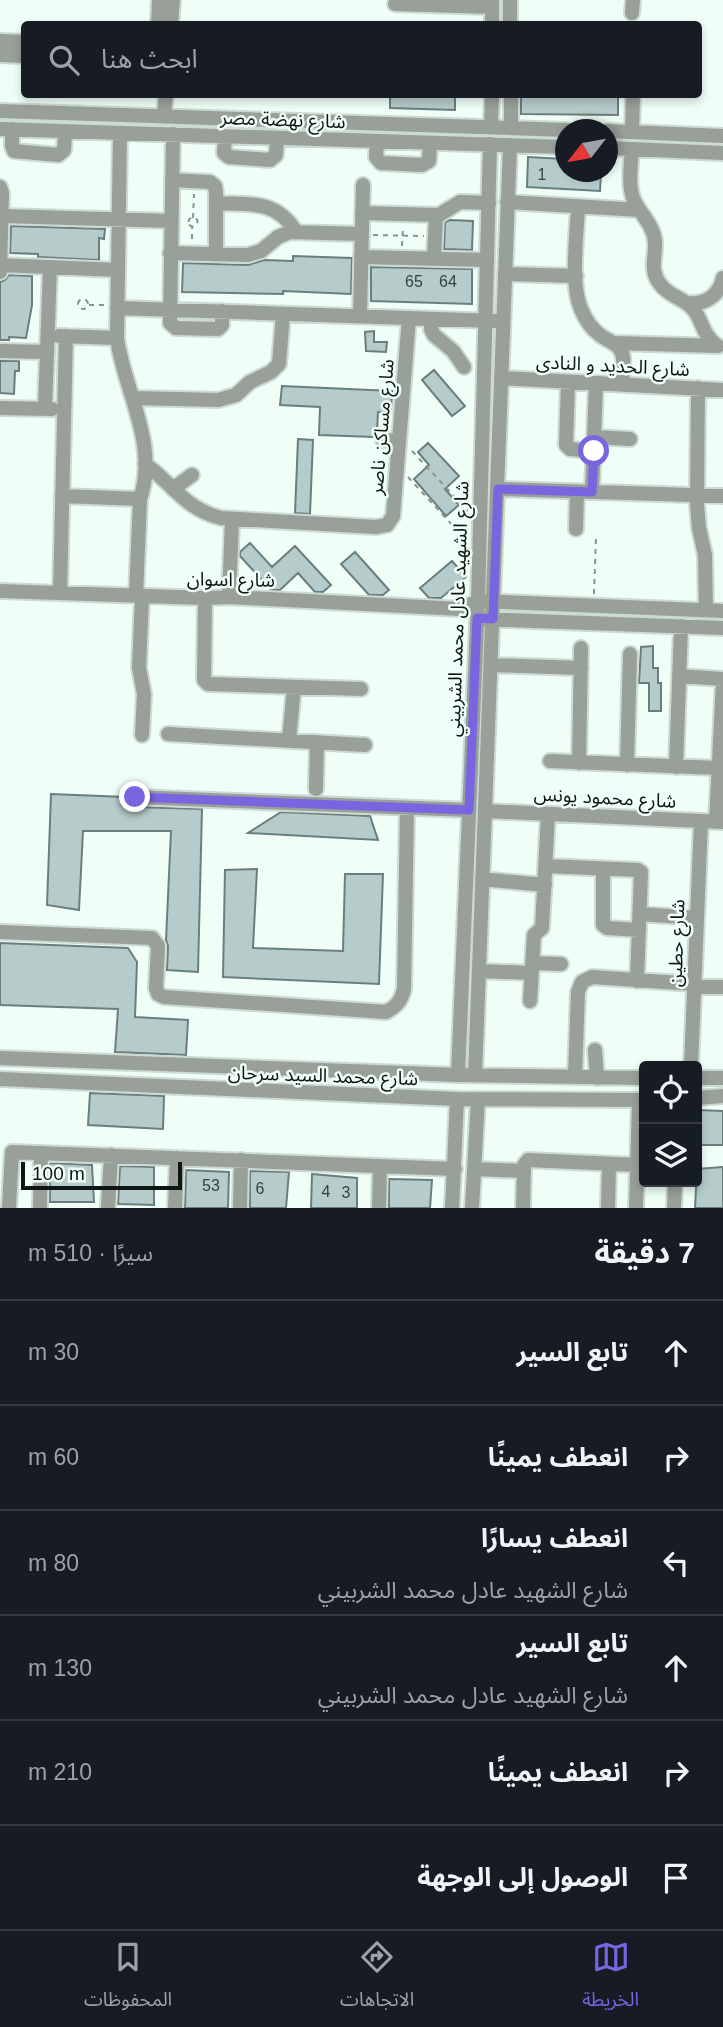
<!DOCTYPE html>
<html lang="ar">
<meta charset="utf-8">
<style>
:root{--surface:#171b24;--page:#20242c;--text:#f1f3f6;--muted:#9ea1a6;--line:#363941;--accent:#7965e0}
body{margin:0;font-family:Helvetica,"Noto Sans Arabic",sans-serif;background:var(--page);color:var(--text);direction:rtl}
.controls{position:absolute;right:21px;bottom:21px;display:grid;overflow:hidden;border-radius:7px;box-shadow:0 4px 10px #0003}
.controls button{width:63px;height:63px;display:grid;place-items:center;padding:0;border:0;border-bottom:2px solid var(--line);background:var(--surface);color:var(--text);font:35px sans-serif}
.compass{position:absolute;left:555px;top:119px;width:63px;height:63px;border-radius:50%;background:var(--surface);box-shadow:0 4px 10px #0003;rotate:239deg}
.scale{position:absolute;left:21px;bottom:18px;width:161px;box-sizing:border-box;padding-left:7px;border:4px solid #0e1512;border-top:0;font-size:19px;line-height:24px;white-space:nowrap;color:#0e1512;-webkit-text-stroke:5px #effff7;paint-order:stroke}
.stop{position:absolute;width:21px;height:21px;margin:-16px;border:5px solid #7965e0;border-radius:50%;background:#fff}
.stop.end{background:#7965e0;border-color:#fff;box-shadow:0 2px 7px #0008}
.list{margin:0;padding:0;list-style:none}
h2{display:flex;justify-content:space-between;align-items:center;height:91px;margin:0;padding:0 28px;font-size:30px}
h2 small{font-size:23px;font-weight:400;color:var(--muted)}
.list li{display:grid;grid-template-columns:46px 1fr auto;gap:21px;align-items:center;box-sizing:border-box;height:105px;padding:0 28px;border-top:2px solid var(--line)}
.list b{display:block;font-size:26px;white-space:nowrap}
.list p{margin:0;font-size:23px;white-space:nowrap;color:var(--muted)}
.list em{font-size:23px;font-style:normal;color:var(--muted)}
.icon{flex:none;width:38px;height:38px;fill:none;stroke:currentColor;stroke-width:2;stroke-linecap:round;stroke-linejoin:round}
.map{position:relative;flex:none;width:723px;height:1208px;overflow:hidden;direction:ltr}
.search{position:absolute;background:var(--surface);box-shadow:0 4px 10px #0003;left:21px;right:21px;top:21px;height:77px;display:flex;align-items:center;gap:18px;box-sizing:border-box;padding:0 24px;border-radius:7px;color:var(--muted);font-size:26px}
.sheet{height:721px;background:var(--surface)}
nav{display:flex;justify-content:space-around;align-items:center;box-sizing:border-box;height:98px;border-top:2px solid var(--line);background:var(--surface);font-size:19px;color:var(--muted)}
nav a{display:grid;justify-items:center;gap:4px}
nav .on{color:var(--accent)}
.map>svg:first-child{display:block}
</style>
<div class="map">
<svg width="723" height="1208" viewBox="0 0 723 1208">
<rect width="100%" height="100%" fill="#effff7"/>
<path fill="#b6ccca" stroke="#6a7f7d" stroke-width="2" d="M390,94H455V110L390,108Z
M521,94H618V115L521,114Z
M528,157L565,159V172H601L600,191L527,187Z
M450,220L473,221L472,250L444,249L445,222Z
M11,226L105,229L104,239L99,238V260L38,257V254L10,253Z
M293,256L352,258L351,294L283,291V294L182,292L183,263L248,265L264,260L293,261Z
M371,267L472,269V304L371,301Z
M9,275L32,276V305L26,338L9,337V340H0V282L5,280Z
M374,331V342H387L386,352L366,351L365,332Z
M0,361H19V371H15L14,394L0,393Z
M434,370L465,406L452,416L422,380Z
M282,386L392,391L391,413L378,412L377,432L374,437L319,435L320,407L280,405Z
M298,439L313,440L310,514L295,513Z
M428,443L459,476L445,489L459,505L446,516L414,479L429,465L418,452Z
M250,543L272,567L295,546L331,585L323,592H315L298,573L280,590H271L240,556V552Z
M355,552L389,590L383,595H369L341,564Z
M452,561L466,577L441,598H429L420,588Z
M653,646V668H658V683H661V711H649V683H639L641,647Z
M51,794L125,797L127,802L134,807L202,809L198,972L167,970L168,946L166,940L171,831H83L79,910L47,905Z
M281,812L370,816L378,840L248,833Z
M257,869L253,948L343,951L345,874H383L379,984L223,977L225,870Z
M0,943L128,948L137,962L135,1017L188,1020L186,1055L115,1052L118,1009L0,1005Z
M90,1093L164,1096L163,1129L88,1125Z
M697,1110L723,1111V1145H697Z
M50,1163L92,1165L94,1202H50Z
M120,1166L154,1167V1205L118,1204Z
M723,1167V1208H695L697,1169Z
M186,1170L229,1172L228,1208H185Z
M250,1171L289,1172L286,1208H250Z
M312,1174L357,1178V1208H311Z
M389,1179L432,1180L430,1208H389Z"/>
<g fill="none" stroke-linecap="round" stroke-linejoin="round">
<defs>
<path id="minor" d="M510,0V24
M395,4L492,7
M632,13L633,0
M158,24L159,0
M171,24L173,0
M492,24V0
M0,41L24,42
M0,55L24,56
M511,94V127
M0,111L566,130
M164,116L166,94
M491,127L492,94
M0,129L566,147
M12,129V146L14,151L58,155L64,150L65,131
M608,131L723,136
M632,132L633,94
M120,133L117,338C124,391 159,444 140,499L136,596
M173,134L170,323L176,328L218,329L222,325V311
M225,136L224,153L229,157L270,160L276,155L277,138
M377,141L376,157L381,163L422,165L429,161L430,143
M608,148L723,153
M632,149C631,165 628,183 633,198C639,213 654,225 655,242C656,257 649,270 660,284C669,297 685,298 694,310C704,324 702,334 717,346
M172,180L210,182L215,186L216,193V254
M0,187L2,193L0,272
M507,202L639,210
M216,203C250,205 276,199 296,232
M578,206C577,235 570,283 581,309C585,319 592,329 600,335C609,342 621,344 623,357C624,366 622,376 622,384
M362,213L439,215L460,202L489,203
M2,216L171,221
M170,253L248,255L261,251L278,237L290,232L362,234
M361,257L487,260
M434,259L436,215
M0,265L118,270
M505,274L576,276
M687,303C705,305 719,296 723,278
M117,308L495,321
M360,316L363,185
M432,319L431,329L434,335L453,351L464,367
M59,336L117,338
M615,343L718,346
M0,351L47,352
M501,378L723,390
M568,382L566,445L570,449L594,451
M698,388L697,504L699,528L705,555L706,610
M134,398L218,400L236,395L250,382L271,372L279,364L283,314
M0,408L52,409
M45,409L50,267
M594,437L630,439
M383,440L399,441
M145,464C173,484 185,509 221,518L376,527L387,525L393,516L409,318
M173,489L192,475
M498,489L723,496
M592,492L596,383
M62,496L140,499
M576,529L577,492
M0,591L205,598L229,597L461,609L478,601L723,611
M60,593L66,336
M229,597L232,520
M205,598L204,680L208,684L361,689
M484,619L723,628
M491,665L581,668
M679,676L723,679
M168,734L365,745
M142,735L144,694L139,668L142,596
M289,740L294,687
M550,761L718,768
M579,763L581,648
M627,765L630,654
M676,767L681,626
M316,789L317,742
M135,797L469,810
M485,811L723,822
M716,822L723,681
M546,866L638,870L641,872L637,981
M603,869V925L607,928L639,930
M482,879L545,885
M640,914L697,918
M0,932L152,938L158,946L156,988L158,994L164,997L386,1012C397,1006 401,1001 404,989L407,808
M532,963L561,964
M479,971L531,973
M694,987H723
M530,1001L534,935L542,928L548,814
M595,1050L597,1078
M0,1058L458,1075L644,1078
M691,1066L701,821
M458,1075L478,601L490,144
M475,1075L510,145
M575,1077L578,992L582,982L592,977L694,984
M697,1078H723
M0,1079L457,1099L644,1100
M697,1098L723,1096
M474,1169L524,1171
M9,1208L12,1152L455,1169
M40,1208L41,1153
M108,1208L111,1155
M175,1208L177,1158
M240,1208L241,1160
M379,1208L380,1166
M452,1208L457,1099
M472,1208L478,1099
M523,1208L524,1165L528,1160L637,1165
M608,1208L609,1164
M636,1208L639,1101
M674,1208L675,1182"/>
</defs>
<use href="#minor" stroke="#cbdad2" stroke-width="18"/>
<path stroke="#87938d" stroke-width="2" stroke-dasharray="5 5" stroke-linecap="butt" d="M188.5 222a4.5 4.5 0 1 1 9 0a4.5 4.5 0 1 1-9 0Z
M193,218L194,194
M373,235L424,236
M192,239V226
M402,246L403,227
M78 304a5 5 0 1 1 10 0a5 5 0 1 1-10 0Z
M89,305H104
M412,451L468,511
M408,477L466,540
M594,594L596,536"/>
<use href="#minor" stroke="#999f99" stroke-width="14"/>
</g>
<g fill="none" stroke-linecap="round" stroke-linejoin="round">
<path stroke="#7965e0" stroke-width="9" d="M135,797L469,810L477,618L493,619L498,489L592,492L594,451"/>
</g>
<g text-anchor="middle" stroke-width="5" stroke-linejoin="round" paint-order="stroke">
<g font-size="16" fill="#384340">
<text x="542" y="180">1</text>
<text x="414" y="287">65</text>
<text x="448" y="287">64</text>
<text x="211" y="1191">53</text>
<text x="260" y="1194">6</text>
<text x="326" y="1197">4</text>
<text x="346" y="1198">3</text>
</g>
<g font-size="19" fill="#0e1512" stroke="#effff7">
<text transform="translate(283 119) rotate(2)" y="7">شارع نهضة مصر</text>
<text transform="translate(613 365) rotate(3)" y="7">شارع الحديد و النادى</text>
<text transform="translate(381 427) rotate(-85)" y="7">شارع مساكن ناصر</text>
<text transform="translate(231 579) rotate(1)" y="7">شارع اسوان</text>
<text transform="translate(457 609) rotate(-88)" y="7">شارع الشهيد عادل محمد الشربيني</text>
<text transform="translate(605 797) rotate(3)" y="7">شارع محمود يونس</text>
<text transform="translate(676 943) rotate(-88)" y="7">شارع حطين</text>
<text transform="translate(323 1075) rotate(2)" y="7">شارع محمد السيد سرحان</text>
</g>
</g>
</svg>
<div class="controls">
<button><svg class="icon" aria-label="locate" viewBox="0 0 24 24"><circle cx="12" cy="12" r="6"/><path d="M12 2v4M12 18v4M2 12h4M18 12h4"/></svg></button>
<button><svg class="icon" aria-label="layers" viewBox="0 0 24 24"><path d="M12 4l9 5-9 5-9-5zM3 14l9 5 9-5"/></svg></button>
</div>
<svg class="compass" viewBox="-18 -18 36 36"><path d="M0-13l5 13h-10z" fill="#e53935"/><path d="M0 13l5-13h-10z" fill="#9ea1a6"/></svg>
<div class="scale">100 m</div>
<div class="stop" style="left:594px;top:451px"></div>
<div class="stop end" style="left:135px;top:797px"></div>
<div class="search"><svg class="icon" aria-label="search" viewBox="0 0 24 24"><circle cx="10" cy="10" r="6"/><path d="M15 15l6 6"/></svg>ابحث هنا</div>
</div>
<section class="sheet">
<h2>7 دقيقة<small>سيرًا · 510 m</small></h2>
<ul class="list">
<li><svg class="icon" aria-label="ahead" viewBox="0 0 24 24"><path d="M12 20V5M6 11l6-6 6 6"/></svg><div><b>تابع السير</b></div><em>30 m</em></li>
<li><svg class="icon" aria-label="right" viewBox="0 0 24 24"><path d="M7 20v-9h11M14 6l5 5-5 5"/></svg><div><b>انعطف يمينًا</b></div><em>60 m</em></li>
<li><svg class="icon" aria-label="left" viewBox="0 0 24 24"><path d="M17 20v-9H6M10 6l-5 5 5 5"/></svg><div><b>انعطف يسارًا</b><p>شارع الشهيد عادل محمد الشربيني</p></div><em>80 m</em></li>
<li><svg class="icon" aria-label="ahead" viewBox="0 0 24 24"><path d="M12 20V5M6 11l6-6 6 6"/></svg><div><b>تابع السير</b><p>شارع الشهيد عادل محمد الشربيني</p></div><em>130 m</em></li>
<li><svg class="icon" aria-label="right" viewBox="0 0 24 24"><path d="M7 20v-9h11M14 6l5 5-5 5"/></svg><div><b>انعطف يمينًا</b></div><em>210 m</em></li>
<li><svg class="icon" aria-label="arrive" viewBox="0 0 24 24"><path d="M6 21V4h12l-3 4 3 4H6"/></svg><div><b>الوصول إلى الوجهة</b></div></li>
</ul>
</section>
<nav>
<a class="on"><svg class="icon" aria-label="map" viewBox="0 0 24 24"><path d="M3 6l6-2 6 2 6-2v14l-6 2-6-2-6 2zM9 4v14M15 6v14"/></svg>الخريطة</a>
<a><svg class="icon" aria-label="directions" viewBox="0 0 24 24"><path d="M12 3l9 9-9 9-9-9zM9 14v-3h6M13 9l2 2-2 2"/></svg>الاتجاهات</a>
<a><svg class="icon" aria-label="saved" viewBox="0 0 24 24"><path d="M7 4h10v16l-5-4-5 4z"/></svg>المحفوظات</a>
</nav>
